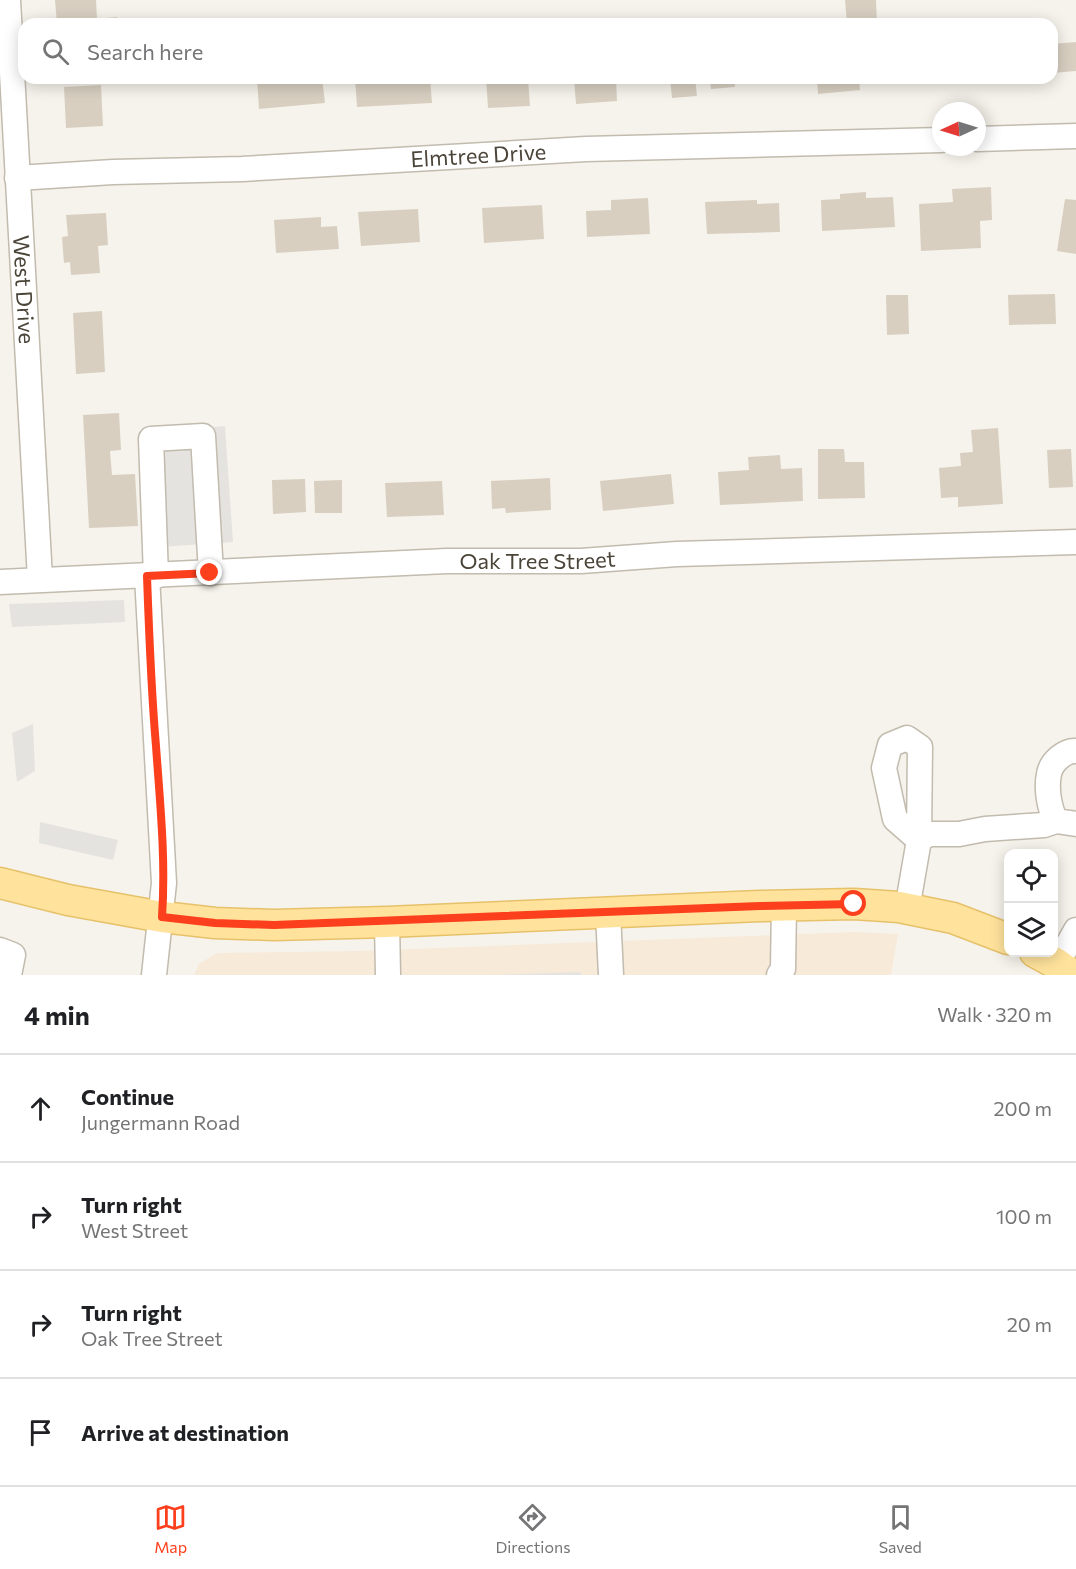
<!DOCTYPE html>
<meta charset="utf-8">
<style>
:root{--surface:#fff;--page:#f6f6f6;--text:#202124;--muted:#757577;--line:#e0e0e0;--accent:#fc3f1d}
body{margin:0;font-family:Commissioner,sans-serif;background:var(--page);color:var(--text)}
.controls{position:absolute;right:18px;bottom:18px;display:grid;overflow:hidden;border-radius:12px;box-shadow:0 3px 15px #0003}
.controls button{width:54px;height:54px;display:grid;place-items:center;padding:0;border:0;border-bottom:2px solid var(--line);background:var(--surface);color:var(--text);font:30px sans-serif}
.compass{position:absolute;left:932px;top:102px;width:54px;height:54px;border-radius:50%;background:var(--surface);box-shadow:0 3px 15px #0003;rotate:266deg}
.stop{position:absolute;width:18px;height:18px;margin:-14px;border:4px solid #fc3f1d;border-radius:50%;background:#fff}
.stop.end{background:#fc3f1d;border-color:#fff;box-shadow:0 2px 6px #0008}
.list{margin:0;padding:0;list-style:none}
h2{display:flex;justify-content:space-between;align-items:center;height:78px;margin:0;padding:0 24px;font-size:26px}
h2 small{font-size:20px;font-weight:400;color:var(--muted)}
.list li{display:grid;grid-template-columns:39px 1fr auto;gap:18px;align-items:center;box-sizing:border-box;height:108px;padding:0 24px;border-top:2px solid var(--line)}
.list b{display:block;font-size:22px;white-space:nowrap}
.list p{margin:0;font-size:20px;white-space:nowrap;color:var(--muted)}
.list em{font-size:20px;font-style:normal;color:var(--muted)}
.icon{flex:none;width:33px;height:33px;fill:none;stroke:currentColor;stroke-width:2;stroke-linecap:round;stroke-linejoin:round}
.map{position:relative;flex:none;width:1076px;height:975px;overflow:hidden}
.search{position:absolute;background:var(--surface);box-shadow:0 3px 15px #0003;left:18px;right:18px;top:18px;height:66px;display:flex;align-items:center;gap:15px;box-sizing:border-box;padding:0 21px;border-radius:18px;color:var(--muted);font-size:22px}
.sheet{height:510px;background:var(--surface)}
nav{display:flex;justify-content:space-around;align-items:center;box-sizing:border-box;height:84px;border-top:2px solid var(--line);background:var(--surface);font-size:16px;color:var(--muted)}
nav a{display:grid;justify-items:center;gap:3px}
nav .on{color:var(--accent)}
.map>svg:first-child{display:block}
</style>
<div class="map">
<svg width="1076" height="975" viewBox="0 0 1076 975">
<rect width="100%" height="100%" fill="#f6f3ec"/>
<path fill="#f7ead8" d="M855,932L898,934L891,975H194L199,964L215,954L221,953L361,951Z"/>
<path fill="#e5e3e0" d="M225,426L233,542L147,548L138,433Z
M124,600L125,622L12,627L9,604Z
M33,724L35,771L17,782L12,733Z
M40,822L118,840L113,860L39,843Z
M581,972V975H492Z"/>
<path fill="#d8cfc1" d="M55,0H96L97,19L117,17L118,24H57Z
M845,0H876L877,24H847Z
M1076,42V71L1052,73V44Z
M257,78H322L325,103L259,109Z
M355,78H430L432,103L357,107Z
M486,78H528L530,106L488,108Z
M574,78H616L617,101L576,104Z
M670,78H695L697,96L672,98Z
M710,78H734L735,87L711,89Z
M817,78H859L860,90L818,94Z
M101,85L103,126L66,128L64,87Z
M991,187L992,220L980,221L981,248L921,251L919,204L953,202L952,189Z
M866,192V198L893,197L895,227L822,231L821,200L840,199V194Z
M648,198L650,234L587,237L586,211L611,210V200Z
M1065,199L1076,200V254L1057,251Z
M757,200V204L779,203L780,232L707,234L705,202Z
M542,205L544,239L484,243L482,208Z
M418,209L420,242L361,246L358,212Z
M106,213L108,245L98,246L100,273L71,275L70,262L64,263L62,237L68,236L66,215Z
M321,217V227L337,226L339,249L276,253L274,220Z
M1055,294L1056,324L1009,325L1008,295Z
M886,295H908L909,334L887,335Z
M102,311L105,372L76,374L73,313Z
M119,413L121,450L110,451L112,475L135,474L138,526L89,528L83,415Z
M998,428L1003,504L958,507V497L941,498L939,468L961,466L960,453L973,452L971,430Z
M818,449H844L845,462H864L865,498L818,499Z
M1071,449L1073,487L1049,488L1047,450Z
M780,455L781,469L802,468L803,501L720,505L718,472L749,470L748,457Z
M671,474L674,504L603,511L600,481Z
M550,478L551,510L506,513L505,508L492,509L491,481Z
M305,479L306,512L273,514L272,480Z
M342,480V513H315L314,481Z
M442,481L444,515L387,517L385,483Z"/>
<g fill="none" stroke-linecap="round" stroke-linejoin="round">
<defs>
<g id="minor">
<path id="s1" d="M8,0L40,579"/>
<path d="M977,139L1076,136"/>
<path id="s2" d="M17,178L113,172L242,169L586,149L941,140"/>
<path d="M147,576L164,883L154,975"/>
<path d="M156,576L151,439L203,436L211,573"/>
<path id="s3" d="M0,582L447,561H581L677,554L1076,542"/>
<path d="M907,738L920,747L919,840L895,819L884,768L890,745Z"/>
<path d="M1076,751C1065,750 1051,762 1049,774C1046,788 1049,808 1056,821L1076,824"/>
<path d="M907,909L919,840L929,834H959L985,829L1044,825L1056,821"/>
<path d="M608,913L611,975"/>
<path d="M387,922L388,975"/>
<path d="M0,950L13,955L9,975"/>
<path d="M1057,964L1076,930"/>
<path d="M779,975L783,969L784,905"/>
</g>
<path id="major" d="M0,883L68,900L162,917L215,923L274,925L387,922L760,906L854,904L899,907L953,918L1008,939
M1035,952L1057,964L1072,975"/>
</defs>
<use href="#minor" stroke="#c2bbae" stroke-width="27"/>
<use href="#major" stroke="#e6c16a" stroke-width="33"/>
<use href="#minor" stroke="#fff" stroke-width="24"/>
<use href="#major" stroke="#ffe39c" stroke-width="30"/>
</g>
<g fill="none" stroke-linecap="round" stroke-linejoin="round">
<path stroke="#fc3f1d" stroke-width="8" d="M210,573L147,576C149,632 151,689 156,746C160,803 166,860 162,917L215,923L274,925L760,906L854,904"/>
</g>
<g text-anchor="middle" stroke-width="6" stroke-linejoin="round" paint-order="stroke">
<g font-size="22" fill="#4b4439" stroke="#fff">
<text dy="8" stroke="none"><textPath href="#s2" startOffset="462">Elmtree Drive</textPath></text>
<text dy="8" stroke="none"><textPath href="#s1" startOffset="290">West Drive</textPath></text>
<text dy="8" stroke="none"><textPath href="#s3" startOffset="538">Oak Tree Street</textPath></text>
</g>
</g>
</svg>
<div class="controls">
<button><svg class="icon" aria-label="locate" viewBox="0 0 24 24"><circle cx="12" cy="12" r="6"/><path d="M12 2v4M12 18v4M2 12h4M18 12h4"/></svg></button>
<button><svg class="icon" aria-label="layers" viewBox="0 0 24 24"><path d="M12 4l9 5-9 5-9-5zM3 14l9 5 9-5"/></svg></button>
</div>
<svg class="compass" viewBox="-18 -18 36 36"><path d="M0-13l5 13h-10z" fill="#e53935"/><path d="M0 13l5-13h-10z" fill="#757577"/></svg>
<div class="stop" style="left:854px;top:904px"></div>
<div class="stop end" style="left:210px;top:573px"></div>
<div class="search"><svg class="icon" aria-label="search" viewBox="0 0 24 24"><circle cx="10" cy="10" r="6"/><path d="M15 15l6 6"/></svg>Search here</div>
</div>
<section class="sheet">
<h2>4 min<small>Walk · 320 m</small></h2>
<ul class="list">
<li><svg class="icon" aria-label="ahead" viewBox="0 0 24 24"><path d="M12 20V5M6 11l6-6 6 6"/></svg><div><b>Continue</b><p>Jungermann Road</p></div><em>200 m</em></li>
<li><svg class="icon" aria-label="right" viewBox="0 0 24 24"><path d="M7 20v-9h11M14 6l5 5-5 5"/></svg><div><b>Turn right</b><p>West Street</p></div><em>100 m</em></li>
<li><svg class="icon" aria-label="right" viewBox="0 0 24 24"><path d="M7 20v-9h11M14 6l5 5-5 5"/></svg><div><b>Turn right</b><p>Oak Tree Street</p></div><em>20 m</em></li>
<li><svg class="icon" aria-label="arrive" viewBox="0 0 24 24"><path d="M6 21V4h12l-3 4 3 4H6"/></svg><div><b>Arrive at destination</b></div></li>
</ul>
</section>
<nav>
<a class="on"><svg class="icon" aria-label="map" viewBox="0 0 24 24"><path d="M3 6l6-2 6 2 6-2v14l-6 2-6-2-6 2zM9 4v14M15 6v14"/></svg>Map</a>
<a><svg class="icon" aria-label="directions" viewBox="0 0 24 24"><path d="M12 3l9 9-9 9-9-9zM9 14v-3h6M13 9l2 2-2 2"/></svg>Directions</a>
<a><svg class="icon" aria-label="saved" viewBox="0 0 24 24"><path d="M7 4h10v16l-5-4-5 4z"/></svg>Saved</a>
</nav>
